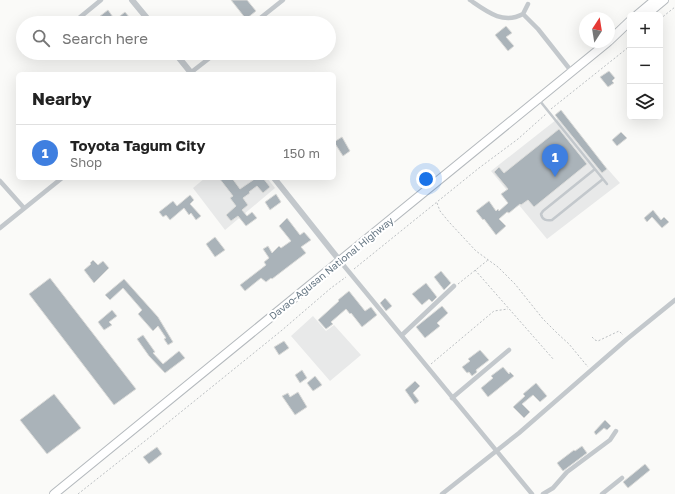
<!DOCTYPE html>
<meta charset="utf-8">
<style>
:root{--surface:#fff;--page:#f6f6f6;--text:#222;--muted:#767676;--line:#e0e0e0;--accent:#7c3aed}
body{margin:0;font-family:"Golos Text",sans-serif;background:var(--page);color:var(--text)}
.controls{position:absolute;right:12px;top:12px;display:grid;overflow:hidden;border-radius:6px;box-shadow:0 4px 16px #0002}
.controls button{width:36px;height:36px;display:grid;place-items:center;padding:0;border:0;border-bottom:1px solid var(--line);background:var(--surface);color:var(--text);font:20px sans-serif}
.compass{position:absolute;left:579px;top:12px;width:36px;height:36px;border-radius:50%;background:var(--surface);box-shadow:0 4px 16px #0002;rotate:12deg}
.you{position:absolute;left:426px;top:179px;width:14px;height:14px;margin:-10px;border:3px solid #fff;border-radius:50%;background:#1a73e8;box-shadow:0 0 0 6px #1a73e833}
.badge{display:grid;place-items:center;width:26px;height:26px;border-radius:50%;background:var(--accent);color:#fff;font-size:13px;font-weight:700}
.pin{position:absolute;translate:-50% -33px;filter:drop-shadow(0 1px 2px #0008)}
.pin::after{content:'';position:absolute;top:21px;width:14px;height:12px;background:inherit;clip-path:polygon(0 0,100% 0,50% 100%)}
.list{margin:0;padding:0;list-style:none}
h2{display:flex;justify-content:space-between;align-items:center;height:52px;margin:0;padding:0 16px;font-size:17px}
h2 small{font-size:13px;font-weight:400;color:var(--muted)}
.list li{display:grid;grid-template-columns:26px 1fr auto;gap:12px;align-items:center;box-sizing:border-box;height:56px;padding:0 16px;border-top:1px solid var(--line)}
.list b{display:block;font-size:15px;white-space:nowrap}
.list p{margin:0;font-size:13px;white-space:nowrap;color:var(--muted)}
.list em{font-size:13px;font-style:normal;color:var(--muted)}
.icon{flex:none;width:22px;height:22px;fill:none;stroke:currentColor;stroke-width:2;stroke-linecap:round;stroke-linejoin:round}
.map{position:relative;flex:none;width:675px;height:494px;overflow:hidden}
.search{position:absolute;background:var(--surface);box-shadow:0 4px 16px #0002;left:16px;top:16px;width:320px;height:44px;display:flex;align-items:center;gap:10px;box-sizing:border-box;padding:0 14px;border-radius:22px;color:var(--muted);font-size:15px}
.panel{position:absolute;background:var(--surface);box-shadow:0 4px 16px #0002;left:16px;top:72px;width:320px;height:108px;border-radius:6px}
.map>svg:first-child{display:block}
</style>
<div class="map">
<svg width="675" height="494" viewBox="0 0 675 494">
<rect width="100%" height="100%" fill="#fafaf8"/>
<path fill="#e8e9e9" d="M561,116L620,183L547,239L491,171Z
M205,178H267L275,188L225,230L193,188Z
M313,316L326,331L334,325L361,355L330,381L291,336Z"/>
<path fill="#aab3b9" stroke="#dcdcda" d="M231,0H247L256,11L246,19Z
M108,10L115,20L125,12L134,23H97L95,20Z
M506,26L512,33L506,37L514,46L508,51L495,35Z
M609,71L615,78L612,81L614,83L608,87L600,77Z
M561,110L607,169L602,173L555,115Z
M559,129L587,164L534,207L528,200L521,205L520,204L509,213L507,212L499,219L506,226L496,235L484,219L483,220L476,211L489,201L496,211L498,209L499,211L508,203L501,194L508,189L494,172L499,167L504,173Z
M621,132L627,138L617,146L612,140Z
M342,137L350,151L343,156L334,142Z
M219,178H232L240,189L256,178H263L270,187L263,193L257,186L249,192L250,193L243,198L248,205L242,210L247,216L252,212L257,218L246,226L238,216L231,221L226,215L236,206L230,198L233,196Z
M276,194L281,202L270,210L265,202Z
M190,195L194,200L190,204L201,216L196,220L191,213L189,215L184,208L170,220L166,215L163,217L159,212L173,201L177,206Z
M653,210L661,220L664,217L669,222L662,228L652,217L647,222L644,218Z
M287,218L300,235L304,232L311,240L301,247L306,253L272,279L271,278L266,282L261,278L245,291L240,285L266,265L264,262L269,258L263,249L268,246L272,253L279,246L281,248L291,241L279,226Z
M215,237L225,250L215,257L206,244Z
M93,260L98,265L103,261L109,268L94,283L84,270L91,264L90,263Z
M441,271L451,283L444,290L434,277Z
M50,278L136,389L114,405L29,294Z
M124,279L158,317L173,342L168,345L164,339L166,338L158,326L153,331L138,314L142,310L123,288L110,300L105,295Z
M426,283L437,297L432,302L429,299L422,305L412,294Z
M349,291L365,311L371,307L377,315L362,327L351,313L350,314L346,309L331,322L333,324L326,329L318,320L339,301L338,300Z
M385,298L392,306L386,311L380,303Z
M442,306L448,313L437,323L440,326L425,338L416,327Z
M112,310L117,316L109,322L112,325L104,330L98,322Z
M143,335L155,352L153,353L163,364L179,351L185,358L165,373L149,356L137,339Z
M284,341L289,348L279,355L274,347Z
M480,350L489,360L476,370L477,372L472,376L469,372L467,373L462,367L470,361L468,359Z
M503,367L509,374L510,372L514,376L488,397L481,388L493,378L491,376Z
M302,370L307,378L300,383L295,375Z
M315,376L322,385L313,391L307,383Z
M415,381L420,386L413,393L419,401L415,404L405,390Z
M536,383L547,396L540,402L533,395L522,404L530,412L524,418L513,407L525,396L523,394Z
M298,392L307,407L295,415L282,396L288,393L290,397Z
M54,394L81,428L47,454L20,420Z
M605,420L611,426L607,430L604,428L596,435L594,432Z
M582,446L587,453L563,471L557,463L574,450L575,451Z
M157,447L162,454L149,464L143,457Z
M645,464L650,470L628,488L623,482Z"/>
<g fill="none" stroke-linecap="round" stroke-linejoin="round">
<defs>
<path id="trunk" d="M637,15L655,0
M646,15L664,0
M609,41L630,21
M54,494L608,42"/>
</defs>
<use href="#trunk" stroke="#b4b9bd" stroke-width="10"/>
<path stroke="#bbbfc2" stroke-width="1" stroke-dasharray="2 2" stroke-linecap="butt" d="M660,19L675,7
M551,109L630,46
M437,203L440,211L449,222L476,251L498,267L515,284L543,319L558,334L569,344L588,367
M354,269L479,168L518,139L546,114
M475,270L554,360
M458,284L488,260
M592,337L595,340L598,341L619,331L623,335
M431,364L494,311L508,309
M78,494L150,437L281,331L331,288L346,277"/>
<path stroke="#c3c8cc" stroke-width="2.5" d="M540,101L607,184
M595,169L543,211L541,214C542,220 547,221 552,220L603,179"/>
<path stroke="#c3c8cc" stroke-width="4.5" d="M470,0C486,11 503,25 523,14
M528,4L523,14L538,29L572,72
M73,23L101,0
M254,23L283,0
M32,56L36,53
M189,74L216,53
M0,181L24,208
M0,228L62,178
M340,261L532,494
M402,335L454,286
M452,398L509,350
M442,494L519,433L627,339L675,300
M543,494L553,488L567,472L610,440L616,431
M602,494L622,478"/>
<path stroke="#c3c8cc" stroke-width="6" d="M132,0L151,23
M175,53L192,74
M274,178L340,261"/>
<use href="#trunk" stroke="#fff" stroke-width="8"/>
</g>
<g text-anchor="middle" stroke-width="4" stroke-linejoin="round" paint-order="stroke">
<g font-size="10" fill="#657683" stroke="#fff">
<text transform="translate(331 268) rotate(-39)" y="4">Davao-Agusan National Highway</text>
</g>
</g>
</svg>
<div class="controls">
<button>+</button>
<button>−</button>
<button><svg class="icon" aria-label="layers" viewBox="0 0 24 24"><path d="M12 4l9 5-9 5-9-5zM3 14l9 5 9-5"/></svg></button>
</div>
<svg class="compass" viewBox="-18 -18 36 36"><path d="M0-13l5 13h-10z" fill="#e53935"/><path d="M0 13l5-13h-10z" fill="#767676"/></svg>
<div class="you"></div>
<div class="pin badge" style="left:555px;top:177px;background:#3f7fe0">1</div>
<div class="search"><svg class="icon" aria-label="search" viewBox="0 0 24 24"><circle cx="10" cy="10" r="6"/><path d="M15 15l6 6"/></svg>Search here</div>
<section class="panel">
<h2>Nearby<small></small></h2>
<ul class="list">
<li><span class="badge" style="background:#3f7fe0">1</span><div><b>Toyota Tagum City</b><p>Shop</p></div><em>150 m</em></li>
</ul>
</section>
</div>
